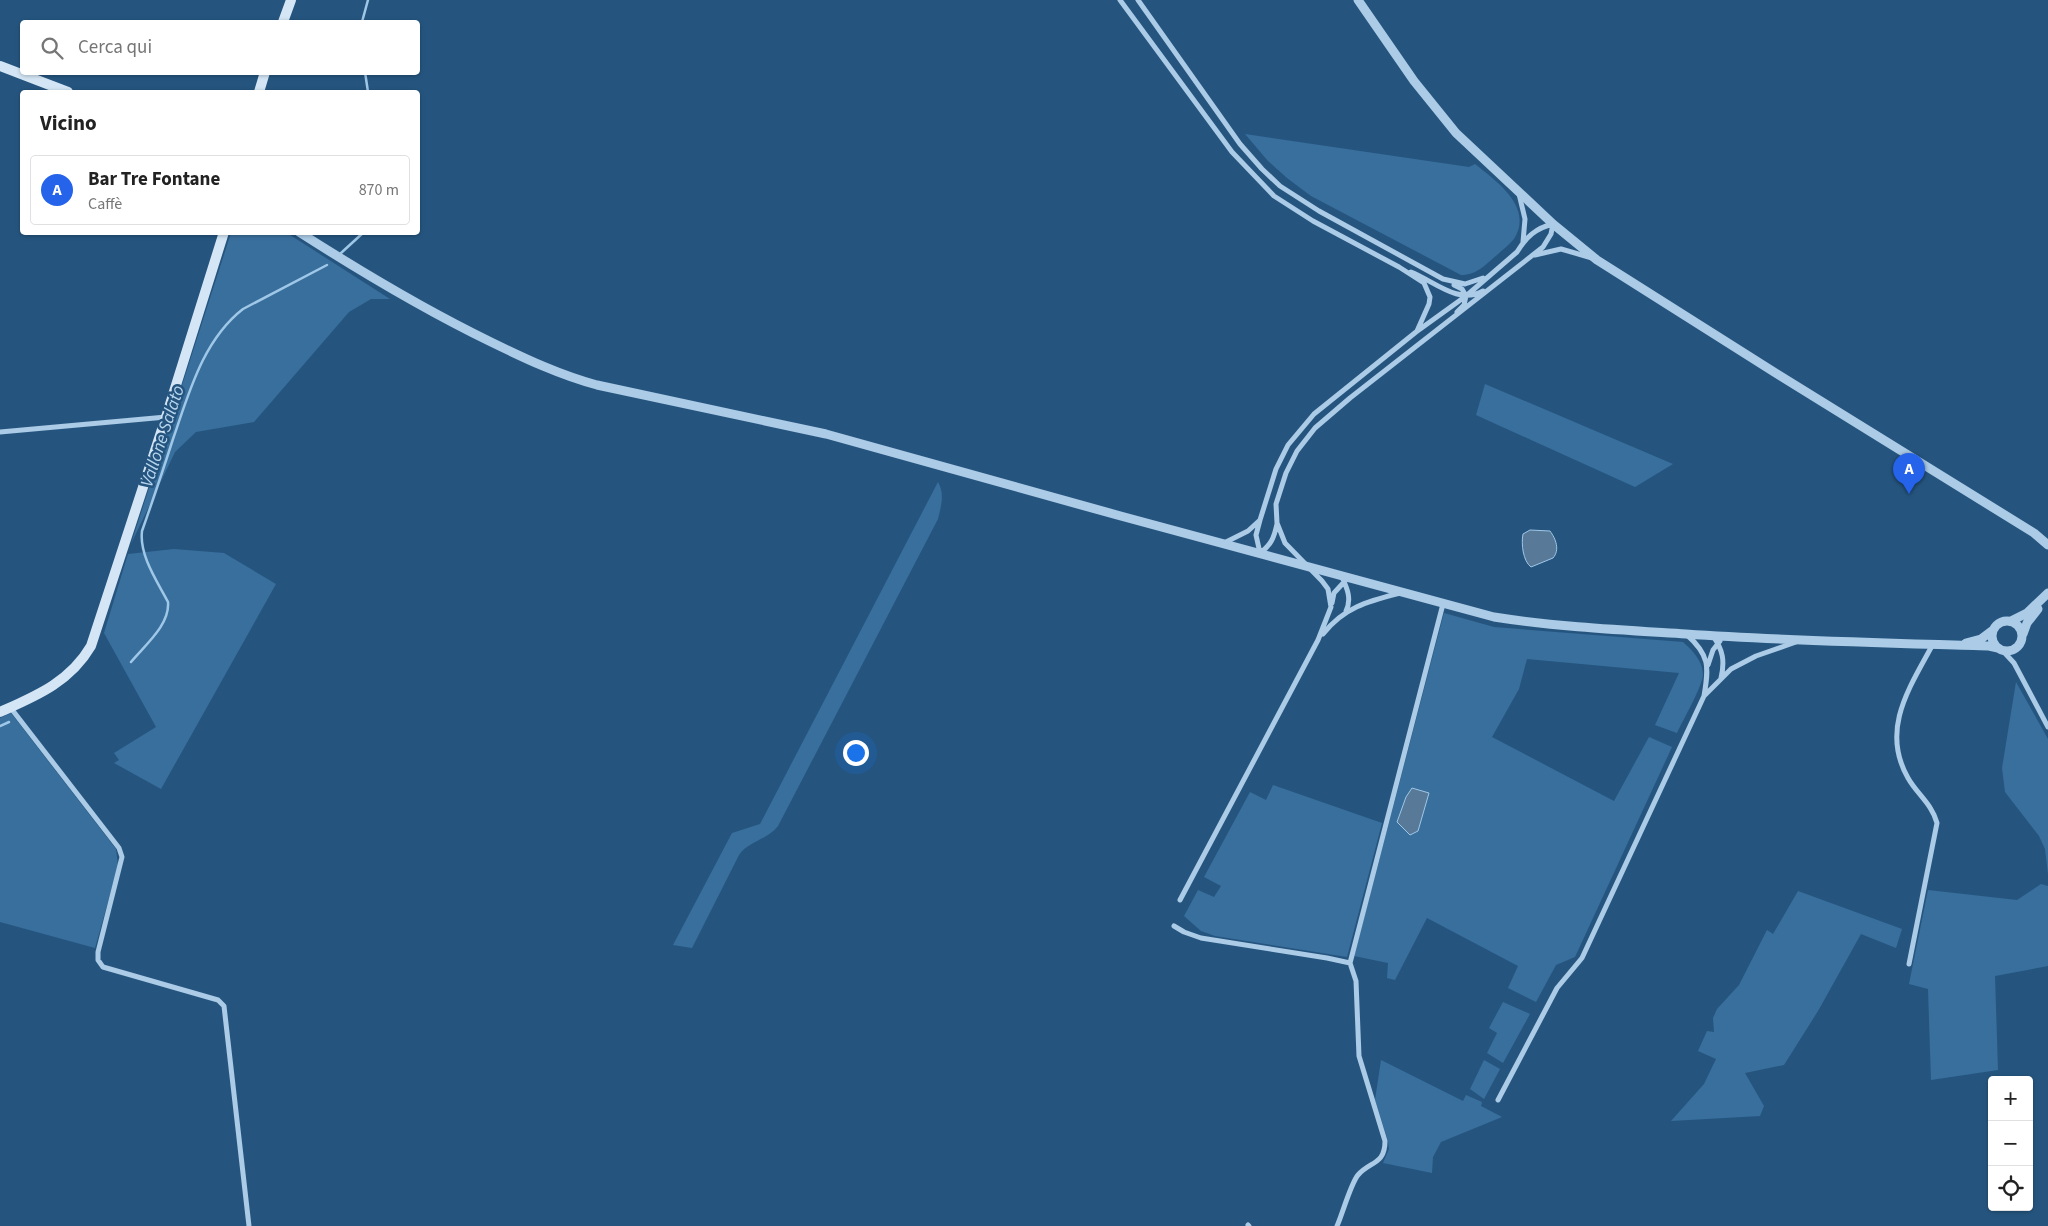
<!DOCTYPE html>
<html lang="it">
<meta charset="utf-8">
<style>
:root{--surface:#fff;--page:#f2f2f2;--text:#222;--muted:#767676;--line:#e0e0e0;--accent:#2563eb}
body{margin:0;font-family:"Source Sans 3",sans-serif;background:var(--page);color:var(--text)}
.controls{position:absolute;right:15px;bottom:15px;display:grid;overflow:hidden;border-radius:5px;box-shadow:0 1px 4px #0004}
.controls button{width:45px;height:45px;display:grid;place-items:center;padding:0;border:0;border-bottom:1px solid var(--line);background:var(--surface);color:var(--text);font:25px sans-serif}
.you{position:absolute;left:855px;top:752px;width:18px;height:18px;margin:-12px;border:4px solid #fff;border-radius:50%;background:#1a73e8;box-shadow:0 0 0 8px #1a73e833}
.badge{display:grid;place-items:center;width:32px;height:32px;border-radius:50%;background:var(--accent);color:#fff;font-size:16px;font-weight:700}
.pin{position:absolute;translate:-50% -41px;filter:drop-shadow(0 1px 2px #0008)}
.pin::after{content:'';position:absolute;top:26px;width:18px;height:15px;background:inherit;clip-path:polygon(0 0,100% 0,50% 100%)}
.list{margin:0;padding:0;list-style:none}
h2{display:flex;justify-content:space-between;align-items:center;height:65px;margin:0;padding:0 20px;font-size:21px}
h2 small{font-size:16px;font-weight:400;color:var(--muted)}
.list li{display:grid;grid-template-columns:32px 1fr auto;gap:15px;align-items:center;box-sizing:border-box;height:70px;margin:0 10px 10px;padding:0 10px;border:1px solid var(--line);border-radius:5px}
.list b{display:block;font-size:19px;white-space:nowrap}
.list p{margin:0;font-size:16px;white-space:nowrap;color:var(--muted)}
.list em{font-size:16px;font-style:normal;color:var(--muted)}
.icon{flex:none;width:28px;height:28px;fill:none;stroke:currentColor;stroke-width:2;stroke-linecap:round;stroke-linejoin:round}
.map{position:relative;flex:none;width:2048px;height:1226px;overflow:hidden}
.search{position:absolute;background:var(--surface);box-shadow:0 1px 4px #0004;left:20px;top:20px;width:400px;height:55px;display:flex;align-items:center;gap:12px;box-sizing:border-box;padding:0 18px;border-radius:5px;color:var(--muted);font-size:19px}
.panel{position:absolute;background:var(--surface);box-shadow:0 1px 4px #0004;left:20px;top:90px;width:400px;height:145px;border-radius:5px}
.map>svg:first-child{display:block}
</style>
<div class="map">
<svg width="2048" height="1226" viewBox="0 0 2048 1226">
<rect width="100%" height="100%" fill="#25557f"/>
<path fill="#396f9d" d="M1245,134L1469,167L1475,164C1496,181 1534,207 1514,239C1509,245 1502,250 1497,255C1485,265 1477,275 1461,275L1311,196L1287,178L1268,161Z
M231,233H287L390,299H371L349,312L254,422L196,432L175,452L131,544Z
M1485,384L1673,464L1635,487L1476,415Z
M938,482C945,494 941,506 938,519L778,826C767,840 749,841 739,855L692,948L673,945L732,833L760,824Z
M174,549L224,553L276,584L161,789L114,763L119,760L114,753L156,727L104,633L128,554Z
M1444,613L1494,627L1683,642C1692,650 1703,661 1703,675C1702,687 1683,720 1677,733L1655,725L1679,673L1527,659L1519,689L1492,737L1614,801L1649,737L1672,747L1575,957L1556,965L1536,1002L1508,988L1518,966L1427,918L1395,980L1387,978L1388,963L1354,956Z
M2016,682L2048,739V874L2045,849L2039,836L2005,792L2002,768Z
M11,713L116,849L118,866L95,948L0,922V718Z
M1273,785L1382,823L1347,957L1215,936L1201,931L1184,916L1198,890L1214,897L1221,886L1204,877L1250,792L1266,800Z
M2041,884L2048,886V966L1995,976L1998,1070L1931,1080L1928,989L1909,984L1928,890L2017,900Z
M1798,891L1902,929L1896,948L1861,934L1818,1011L1784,1065L1745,1073L1764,1106L1760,1116L1671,1121L1704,1084L1716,1059L1698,1051L1707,1031L1714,1032L1713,1018L1717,1009L1739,985L1767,930L1773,934Z
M1503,1002L1530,1014L1503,1063L1487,1053L1497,1033L1489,1028Z
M1381,1060L1463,1101L1466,1095L1482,1102L1481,1106L1502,1117L1441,1142L1433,1157L1432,1173L1383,1163L1389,1149L1388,1141L1375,1100Z
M1484,1060L1500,1069L1484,1099L1470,1089Z"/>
<path fill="#587a98" stroke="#9fc7e7" d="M1530,530L1550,531C1556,539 1560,550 1553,558L1531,567C1523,561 1521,544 1523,534Z
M1412,788L1429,793L1418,831L1410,835L1397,822L1406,797Z"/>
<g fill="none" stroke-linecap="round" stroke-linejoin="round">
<path stroke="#9fc7e7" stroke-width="2.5" d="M362,22L368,0
M365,72L368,92
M341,253L364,232
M131,662C145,645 170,625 168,602C157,581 139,555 142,531C153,500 163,470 173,439C189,393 203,340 243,309L327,265
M0,726L9,722"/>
<path stroke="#abcbe6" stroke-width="5" d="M1120,0L1232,152L1274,196L1313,221L1399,267L1424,283L1430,297L1429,304L1417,331
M1138,0L1240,144L1262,169L1280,186L1319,211L1443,279L1465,284L1483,278
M1519,194L1525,219L1523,242
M1535,255L1561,249L1592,258
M1411,272C1434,281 1458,305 1483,291
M1454,285L1462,289L1466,296L1464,305L1457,312
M0,432L166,417
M1260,520L1256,535L1260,553C1271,545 1274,538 1277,524
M1342,577C1347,588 1352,599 1346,611
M1332,603L1334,593L1345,581
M1323,634C1344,607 1369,601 1400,593
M1713,636C1723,650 1725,661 1721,678
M2002,650L2014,663L2048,727
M1708,665L1713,650L1720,641
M1704,696L1731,669L1756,656L1796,642
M10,707L119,848L122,857L98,952V960L103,967L218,1000L224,1006L249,1226
M1180,900L1318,640L1331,607L1328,589L1322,581L1285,543L1277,523L1276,504L1286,473L1297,451L1315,428L1350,398L1543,247L1551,234L1553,224C1536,228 1526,237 1517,252L1466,296L1416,332L1314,414L1288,445L1276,469L1260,520L1248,531L1224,543
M1174,926L1184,932L1201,938L1327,958L1350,963
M1909,964L1937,823C1932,804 1917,794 1908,778C1880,729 1910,687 1933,644
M1498,1100L1557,988L1582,958L1704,696C1709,667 1710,655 1686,634
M1248,1225L1249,1226
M1337,1226C1342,1215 1351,1183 1358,1175C1370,1161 1385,1165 1385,1141L1359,1056L1356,981L1350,963L1443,604"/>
<path stroke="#abcbe6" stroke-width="9" d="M1358,0L1414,81L1456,133L1553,224L1597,260L1774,372L2034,533L2048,545
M299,232C363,273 423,309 491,342C526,359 560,375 597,385L826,434L1117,515L1494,617C1558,627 1622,630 1686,634C1787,641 1888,643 1989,646L1998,648
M1992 636a15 15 0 1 1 30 0a15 15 0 1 1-30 0Z
M2011,621L2027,613L2048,593
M2023,634L2027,623L2038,609
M1966,643L1981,639L1993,630"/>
<path stroke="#d4e6f5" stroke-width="10" d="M283,22L291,0
M0,66L68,92
M259,92L265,72
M0,712C36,696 70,682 91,646L166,417L224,232"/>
</g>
<g text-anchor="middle" stroke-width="5" stroke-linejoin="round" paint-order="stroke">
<g font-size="18" font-style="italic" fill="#b6d5ee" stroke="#25557f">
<text transform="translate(162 436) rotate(-72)" y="6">Vallone Salato</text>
</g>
</g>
</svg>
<div class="controls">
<button>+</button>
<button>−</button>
<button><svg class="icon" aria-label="locate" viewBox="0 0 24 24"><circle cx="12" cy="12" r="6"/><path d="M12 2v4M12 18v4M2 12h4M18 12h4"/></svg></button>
</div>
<div class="you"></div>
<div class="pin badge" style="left:1909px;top:494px">A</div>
<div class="search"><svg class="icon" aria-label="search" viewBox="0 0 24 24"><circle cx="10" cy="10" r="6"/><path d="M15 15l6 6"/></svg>Cerca qui</div>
<section class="panel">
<h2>Vicino<small></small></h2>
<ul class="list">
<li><span class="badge">A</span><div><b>Bar Tre Fontane</b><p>Caffè</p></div><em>870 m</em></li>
</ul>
</section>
</div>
